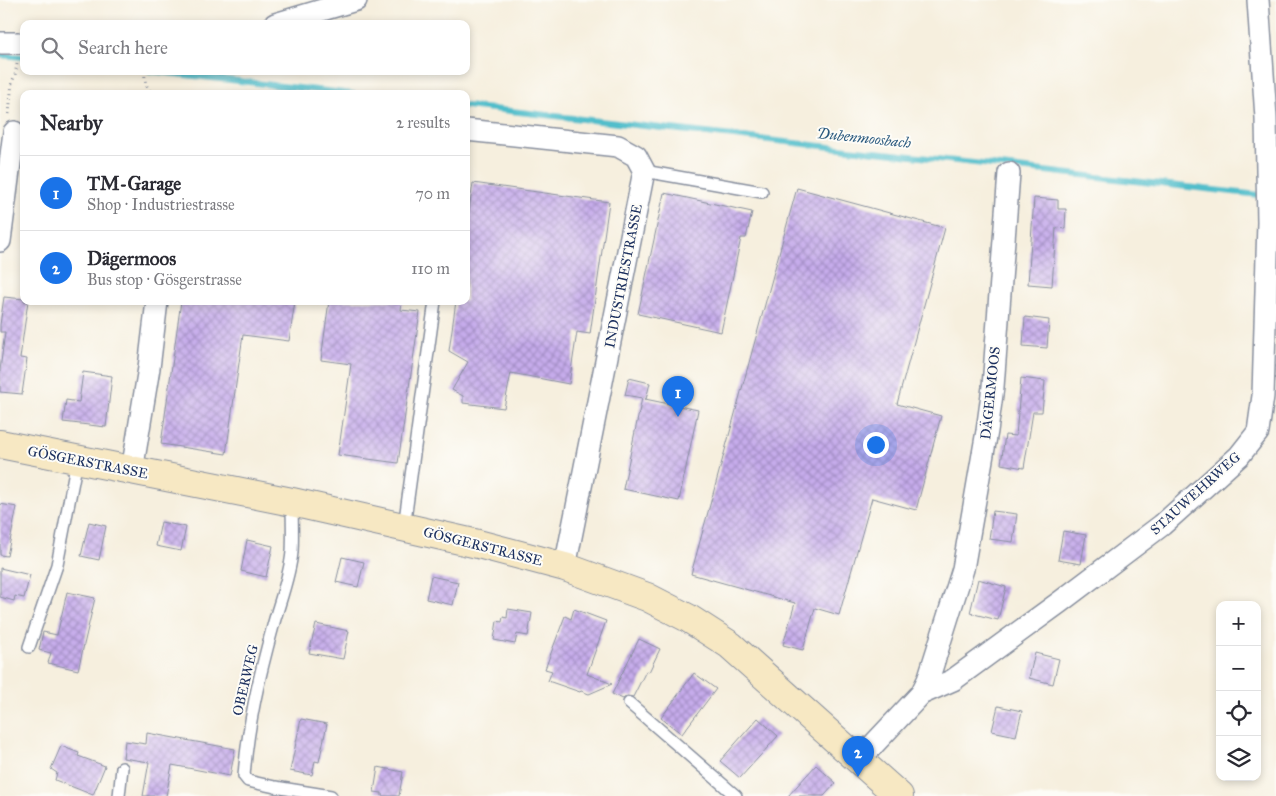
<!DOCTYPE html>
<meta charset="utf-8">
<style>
:root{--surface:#fff;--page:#f2f2f3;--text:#2b2b33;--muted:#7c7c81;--line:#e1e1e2;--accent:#1a73e8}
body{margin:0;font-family:"IM FELL Great Primer",serif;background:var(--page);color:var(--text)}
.controls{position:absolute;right:15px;bottom:15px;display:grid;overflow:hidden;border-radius:10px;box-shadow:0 2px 8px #0003}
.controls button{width:45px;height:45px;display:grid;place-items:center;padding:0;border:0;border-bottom:1px solid var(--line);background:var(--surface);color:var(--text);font:25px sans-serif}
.you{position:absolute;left:875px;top:444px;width:18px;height:18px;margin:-12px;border:4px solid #fff;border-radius:50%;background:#1a73e8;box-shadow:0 0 0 8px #1a73e833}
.badge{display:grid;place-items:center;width:32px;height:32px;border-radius:50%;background:var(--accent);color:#fff;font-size:16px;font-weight:700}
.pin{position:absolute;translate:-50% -41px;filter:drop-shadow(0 1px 2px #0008)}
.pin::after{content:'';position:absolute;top:26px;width:18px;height:15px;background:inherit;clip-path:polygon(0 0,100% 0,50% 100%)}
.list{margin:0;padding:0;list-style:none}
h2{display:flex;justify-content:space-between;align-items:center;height:65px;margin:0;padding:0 20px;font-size:21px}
h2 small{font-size:16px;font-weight:400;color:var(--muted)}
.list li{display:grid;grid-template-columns:32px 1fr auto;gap:15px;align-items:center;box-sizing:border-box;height:75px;padding:0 20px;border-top:1px solid var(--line)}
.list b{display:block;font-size:19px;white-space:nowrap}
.list p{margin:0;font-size:16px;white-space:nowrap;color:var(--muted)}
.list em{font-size:16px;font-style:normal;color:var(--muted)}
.icon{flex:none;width:28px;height:28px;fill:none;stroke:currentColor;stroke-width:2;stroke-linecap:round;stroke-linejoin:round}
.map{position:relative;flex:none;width:1276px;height:796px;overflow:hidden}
.search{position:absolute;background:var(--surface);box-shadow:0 2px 8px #0003;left:20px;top:20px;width:450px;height:55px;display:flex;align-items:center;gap:12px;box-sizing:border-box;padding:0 18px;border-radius:10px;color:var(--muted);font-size:19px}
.panel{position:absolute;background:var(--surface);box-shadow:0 2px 8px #0003;left:20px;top:90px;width:450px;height:215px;border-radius:10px}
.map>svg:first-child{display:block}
</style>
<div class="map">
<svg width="1276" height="796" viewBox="0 0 1276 796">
<defs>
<pattern id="building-cross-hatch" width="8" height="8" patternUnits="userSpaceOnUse" patternTransform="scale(1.25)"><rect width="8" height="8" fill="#c6aceb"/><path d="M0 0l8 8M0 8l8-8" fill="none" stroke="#a08cc2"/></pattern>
</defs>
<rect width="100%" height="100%" fill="#fdfcf7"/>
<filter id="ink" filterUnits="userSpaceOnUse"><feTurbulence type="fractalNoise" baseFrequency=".02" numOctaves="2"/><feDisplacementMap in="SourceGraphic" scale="10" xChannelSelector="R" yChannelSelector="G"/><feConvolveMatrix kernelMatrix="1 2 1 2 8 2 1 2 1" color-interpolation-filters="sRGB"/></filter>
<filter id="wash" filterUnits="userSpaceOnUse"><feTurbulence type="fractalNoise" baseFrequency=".0096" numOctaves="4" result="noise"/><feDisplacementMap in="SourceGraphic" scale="20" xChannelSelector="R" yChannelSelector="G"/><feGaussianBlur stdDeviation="1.12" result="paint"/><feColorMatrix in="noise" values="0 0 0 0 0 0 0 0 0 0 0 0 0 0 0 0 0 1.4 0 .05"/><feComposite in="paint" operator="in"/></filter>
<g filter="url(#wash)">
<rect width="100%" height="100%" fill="#f6efde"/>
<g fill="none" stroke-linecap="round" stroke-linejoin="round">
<path stroke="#51becb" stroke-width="6" d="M0,55L24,57
M150,71L353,94
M466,106L1259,195"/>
</g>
<g id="blocks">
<path fill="url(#building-cross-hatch)" d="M473,183L609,202L590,334L577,332L569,384L511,373L504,408L463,403V396L452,390L468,362L449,351L456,301H466V231Z
M797,188L945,228L897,404L941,416L916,510L872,498L839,615L815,608L803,650L783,645L795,603L691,574Z
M664,193L752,212L746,238H741L721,332L638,314Z
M1034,198L1058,200V209H1066L1065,229L1056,228L1052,286L1028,284Z
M4,297L24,299V301H28L20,358L27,359L22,394L0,392V370L5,332H0V325Z
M181,301H295L289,341L243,335L226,454L161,444Z
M329,301H402L401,310L420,312L398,463L338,455L351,364L321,360Z
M1025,317L1049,320L1047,348L1023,346Z
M83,372L112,376L106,427L63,422L66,400L79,402Z
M629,378L650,383L646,399H645L698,410L679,501L623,489L642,398L625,395Z
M1021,378L1045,381L1042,412H1033L1024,468L1001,464L1005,435L1016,436Z
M0,504L17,507L7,556L0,555Z
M993,511L1017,514L1013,542L989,539Z
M89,522L106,526L99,560L81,556Z
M161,522L186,527L181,551L156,546Z
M1063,531L1086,535L1081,564L1058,560Z
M247,540L273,546L266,577L241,571Z
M342,557L364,562L358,587L336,582Z
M0,568L30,575L24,598L15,596L14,601L0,597Z
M431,576L458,582L453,605L426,599Z
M978,579L1006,587L998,620L970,613Z
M67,592L95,598L78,670L48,663L51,653L39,650L43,632L57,635Z
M508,609L532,613L528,636L517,634L515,644L494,640L497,621L502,622L503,617L507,618Z
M574,609L606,621L587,674L612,684L589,694L581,691L580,692L548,681L552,671L545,669L565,616L571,619Z
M316,624L349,631L343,659L309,653Z
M639,639L660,649L649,672L646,671L633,697L627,696L623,699L612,694Z
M1035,653L1059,659L1053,684L1029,678Z
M694,673L716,689L682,734L661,718Z
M998,706L1022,711L1016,736L992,731Z
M758,718L778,736L740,778L720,761Z
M301,719L327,724L319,762L315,761L312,775L290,771Z
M147,733L235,749L230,776L172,765L166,796H143L149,762L123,758L125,741L146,744Z
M61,746L79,753L78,756L105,766L93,795L55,780L57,773L51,769Z
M816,765L836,783L824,796H788Z
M378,767L403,772L399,796H382V793L374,792Z"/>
</g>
</g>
<g filter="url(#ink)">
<use href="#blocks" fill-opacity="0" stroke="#888f9e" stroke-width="1"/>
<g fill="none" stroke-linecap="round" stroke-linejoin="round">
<defs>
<path id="lane" d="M644,171L762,192
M292,502C292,518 293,535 292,552C290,576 279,603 273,626C259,677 248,724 244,776L248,781L275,787L331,796
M404,527L435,301
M29,647L57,565L77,460
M629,703L736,796
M119,796L122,768"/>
<path id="street" d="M275,24L356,0
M0,43H24
M466,130L618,146L636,156L644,171L565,567
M0,241L14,132
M132,471L149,368L157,301
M921,694L928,680L963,569L987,431L993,387L1009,173
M859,760L921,694L953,680L1060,602L1162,525L1239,456L1258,432L1263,396L1268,222L1266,118L1258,0"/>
<path id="secondary" d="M0,444L292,502L478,544L565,567L647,597L688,618L730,645L899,796"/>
</defs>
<use href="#lane" stroke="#888f9e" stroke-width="14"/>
<use href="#street" stroke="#888f9e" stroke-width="24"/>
<use href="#secondary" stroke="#888f9e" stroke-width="30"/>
<path stroke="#888f9e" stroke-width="3" stroke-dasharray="1 4" stroke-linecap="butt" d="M145,71C144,80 146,88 153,94
M9,114L12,82L15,75L17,64"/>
<use href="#lane" stroke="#fff" stroke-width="11"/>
<use href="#street" stroke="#fff" stroke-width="21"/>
<use href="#secondary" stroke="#f7e8c3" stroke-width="28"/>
</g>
</g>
<g text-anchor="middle" stroke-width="4" stroke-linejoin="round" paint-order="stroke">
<g font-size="14" fill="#1b2f5e" stroke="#fdfcf7">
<text transform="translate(623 276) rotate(-79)" y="5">INDUSTRIESTRASSE</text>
<text transform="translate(990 393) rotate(-84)" y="5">DÄGERMOOS</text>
<text transform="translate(88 462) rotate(11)" y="5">GÖSGERSTRASSE</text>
<text transform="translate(1195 493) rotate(-42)" y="5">STAUWEHRWEG</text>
<text transform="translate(483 546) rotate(14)" y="5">GÖSGERSTRASSE</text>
<text transform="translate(245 680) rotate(-77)" y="5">OBERWEG</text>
</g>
<g font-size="15" font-style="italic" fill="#2b5a7f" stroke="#fdfcf7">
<text transform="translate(864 138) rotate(6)" y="5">Dubenmoosbach</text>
</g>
</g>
</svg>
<div class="controls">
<button>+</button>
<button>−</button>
<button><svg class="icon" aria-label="locate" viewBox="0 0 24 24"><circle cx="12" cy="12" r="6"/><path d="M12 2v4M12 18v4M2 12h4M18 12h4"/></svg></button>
<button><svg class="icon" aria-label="layers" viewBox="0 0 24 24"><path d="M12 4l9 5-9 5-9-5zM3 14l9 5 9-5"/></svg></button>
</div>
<div class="you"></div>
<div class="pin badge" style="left:678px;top:417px">1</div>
<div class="pin badge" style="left:858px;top:777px">2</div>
<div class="search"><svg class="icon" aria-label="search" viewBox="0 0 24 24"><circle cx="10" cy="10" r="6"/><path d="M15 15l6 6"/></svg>Search here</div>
<section class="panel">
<h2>Nearby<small>2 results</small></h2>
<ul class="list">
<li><span class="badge">1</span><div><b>TM-Garage</b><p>Shop · Industriestrasse</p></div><em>70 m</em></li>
<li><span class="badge">2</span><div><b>Dägermoos</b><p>Bus stop · Gösgerstrasse</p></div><em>110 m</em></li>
</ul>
</section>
</div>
